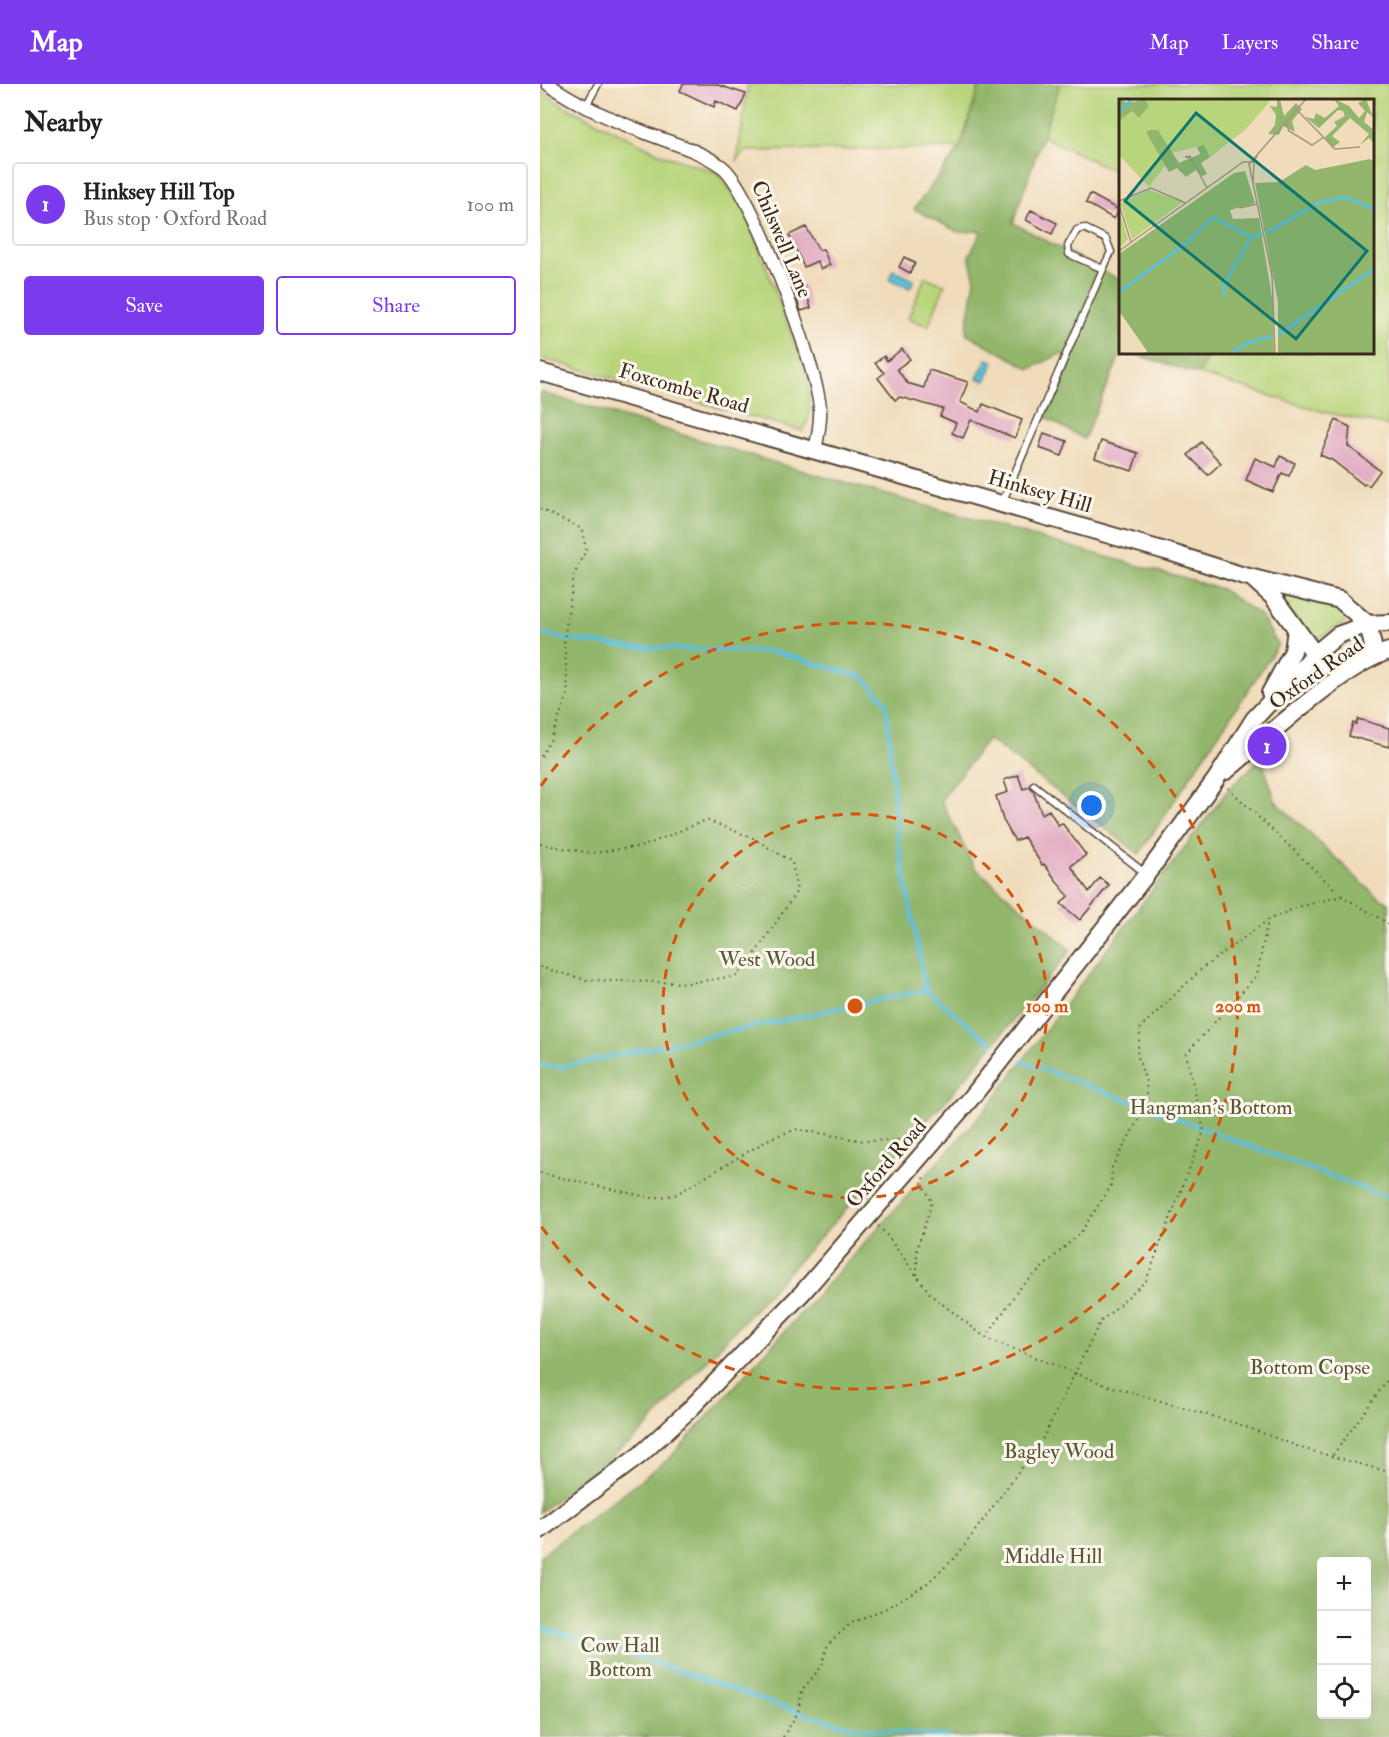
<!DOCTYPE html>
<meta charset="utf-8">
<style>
:root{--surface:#fff;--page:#f6f6f6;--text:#222;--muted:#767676;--line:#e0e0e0;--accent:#7c3aed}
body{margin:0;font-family:"IM FELL Double Pica",serif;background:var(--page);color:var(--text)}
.controls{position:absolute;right:18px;bottom:18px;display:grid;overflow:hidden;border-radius:6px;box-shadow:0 6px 24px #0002}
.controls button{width:54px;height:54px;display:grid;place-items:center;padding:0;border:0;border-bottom:2px solid var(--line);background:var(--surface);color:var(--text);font:30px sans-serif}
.you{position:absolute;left:552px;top:722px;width:21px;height:21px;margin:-15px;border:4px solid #fff;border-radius:50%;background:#1a73e8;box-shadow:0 0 0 9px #1a73e833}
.badge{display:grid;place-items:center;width:39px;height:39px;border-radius:50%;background:var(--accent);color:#fff;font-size:20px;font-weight:700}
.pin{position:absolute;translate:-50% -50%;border:3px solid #fff;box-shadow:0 2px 6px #0006}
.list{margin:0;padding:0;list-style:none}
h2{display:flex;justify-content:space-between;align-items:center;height:78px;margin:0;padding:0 24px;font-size:26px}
h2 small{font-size:20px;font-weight:400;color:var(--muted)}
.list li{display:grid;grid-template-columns:39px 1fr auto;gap:18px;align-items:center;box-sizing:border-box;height:84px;margin:0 12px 12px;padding:0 12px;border:2px solid var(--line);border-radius:6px}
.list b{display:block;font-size:22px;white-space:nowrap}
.list p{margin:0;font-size:20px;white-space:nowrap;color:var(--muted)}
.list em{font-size:20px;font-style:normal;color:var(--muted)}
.actions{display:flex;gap:12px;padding:18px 24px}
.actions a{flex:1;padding:14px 0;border:2px solid var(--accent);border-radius:6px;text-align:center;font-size:21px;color:var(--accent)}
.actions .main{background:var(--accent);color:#fff}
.icon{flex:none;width:33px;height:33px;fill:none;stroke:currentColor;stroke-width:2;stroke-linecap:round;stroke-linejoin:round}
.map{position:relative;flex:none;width:849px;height:1653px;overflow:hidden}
header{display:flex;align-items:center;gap:36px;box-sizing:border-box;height:84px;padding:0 30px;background:var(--accent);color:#fff}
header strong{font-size:28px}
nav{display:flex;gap:33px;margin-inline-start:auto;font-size:21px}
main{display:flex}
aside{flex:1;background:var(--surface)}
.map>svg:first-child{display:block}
</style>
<header>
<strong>Map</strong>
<nav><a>Map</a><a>Layers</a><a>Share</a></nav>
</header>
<main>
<aside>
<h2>Nearby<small></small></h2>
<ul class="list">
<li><span class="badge">1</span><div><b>Hinksey Hill Top</b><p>Bus stop · Oxford Road</p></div><em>100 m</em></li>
</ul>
<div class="actions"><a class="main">Save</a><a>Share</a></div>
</aside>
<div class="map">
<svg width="849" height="1653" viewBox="0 0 849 1653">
<rect width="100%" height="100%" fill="#fbf7ec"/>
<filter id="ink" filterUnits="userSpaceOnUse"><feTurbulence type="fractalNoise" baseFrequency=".0167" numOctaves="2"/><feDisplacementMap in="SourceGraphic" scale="12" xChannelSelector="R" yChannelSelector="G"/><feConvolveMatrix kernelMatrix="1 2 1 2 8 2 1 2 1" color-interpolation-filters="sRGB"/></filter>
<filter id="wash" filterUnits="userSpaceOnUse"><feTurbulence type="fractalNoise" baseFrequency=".008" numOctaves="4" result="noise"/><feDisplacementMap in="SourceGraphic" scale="24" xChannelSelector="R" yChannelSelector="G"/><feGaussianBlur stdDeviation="1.35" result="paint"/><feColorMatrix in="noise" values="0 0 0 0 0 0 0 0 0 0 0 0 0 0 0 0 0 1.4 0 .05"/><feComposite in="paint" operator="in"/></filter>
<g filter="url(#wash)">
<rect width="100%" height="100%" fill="#f0dcbb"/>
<path fill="#b9d57b" stroke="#7a804c" stroke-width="1.5" d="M208,0H440L420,64L206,67L197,77Z
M520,0H849V342L784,328L659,290L669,269L832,268V16H580V90L502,52Z
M0,6L22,21L123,71L176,88L203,122L268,294L270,330L263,347L0,274Z
M385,193L405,201L388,242L368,234Z
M742,507L792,520L811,534L773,558L740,513Z"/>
<path fill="#92b66b" stroke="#667044" stroke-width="1.5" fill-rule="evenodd" d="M440,0H520L473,139L580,196L581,269L544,355L505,333L530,275L520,270L490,285L426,249L435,196L429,172L442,147L418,148L374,125L420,64Z
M590,269L668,268L669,269L659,290Z
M0,308L273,390L681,505L721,532L738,561L599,770L448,655L401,716L435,784L531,866L416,1005L98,1352L0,1428Z
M721,674L736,718L836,812L849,819V1653H0V1472L130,1374L446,1025L689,705ZM782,1478H826V1630H782Z"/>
<path fill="#5cc0db" stroke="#4c757c" stroke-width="1.5" d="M353,186L374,196L370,204L349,195Z
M447,275L454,278L445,297L437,294Z"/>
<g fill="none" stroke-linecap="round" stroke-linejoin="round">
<path stroke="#5cc0db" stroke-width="4" d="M0,548L24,555L90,563L234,568L323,593L346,618L358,757L386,906
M482,977L849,1114
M0,982L21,983L386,906L452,960
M0,1543L80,1567L258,1628L313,1643L408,1653"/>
</g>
<g id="blocks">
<path fill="#e2abc3" d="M143,0H175L206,10L198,27L176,17L174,23L140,7Z
M550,110L579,126L574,135L546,119Z
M491,126L517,139L512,150L486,136Z
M266,143L279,166L283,165L290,181L281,185L277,177L264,183L249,151Z
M364,173L375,179L370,189L359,183Z
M264,201L271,224L261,227L253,205Z
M362,265L370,275L357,285L367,299L384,304L389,286L428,298L420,318L440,328L443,320L482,336L475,354L431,336L423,354L412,349L416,339L400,332L403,325L360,313L355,316L338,294L344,289L335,279L344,272L347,277Z
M796,336L810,343L808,362L840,387L829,402L825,399L824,401L792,376L780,371Z
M504,349L527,357L522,372L499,364Z
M561,357L598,369L592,387L555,374Z
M661,358L681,379L668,391L648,371Z
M740,372L755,379L749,392L742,389L733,408L706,396L715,374L736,383Z
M818,635L849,644V663L809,652L813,639L816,640Z
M478,691L483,705L489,703L493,707L502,730L509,726L518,741L522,739L546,771L531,782L549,808L560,794L569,801L540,836L521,820L528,812L504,780L502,781L484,753L475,757L463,736L456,712L468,708L464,696Z"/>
</g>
</g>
<g filter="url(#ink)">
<use href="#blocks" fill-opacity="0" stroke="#564536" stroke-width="1.5"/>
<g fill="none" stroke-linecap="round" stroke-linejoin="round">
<defs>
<path id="lane" d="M46,22L58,0
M462,419L563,185L571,168L566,155L544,144L537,146L528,162L529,170L563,185
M494,701L606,790"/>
<path id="street" d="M8,0C38,21 72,36 106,49C131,59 159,66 181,82C211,101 278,286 280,325C281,339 278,352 275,366"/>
<path id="secondary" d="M0,288L629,468L701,491L800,516L828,540L835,571
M712,494L733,513L782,580L796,583L818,582
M730,609L753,567L756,545
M686,687C725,655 804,580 849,567
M0,1446L100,1371L150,1325L263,1208L432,1013L606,791L676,695L714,635L774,571L798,551L828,540L849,539"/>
</defs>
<use href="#lane" stroke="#564536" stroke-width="9"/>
<use href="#street" stroke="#564536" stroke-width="15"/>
<use href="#secondary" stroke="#564536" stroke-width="20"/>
<path stroke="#564536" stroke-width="2" stroke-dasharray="1.5 4.5" stroke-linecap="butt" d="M0,425L42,445L46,466L34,491L24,555L28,610L10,657L0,674
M688,704L802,812L849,840
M0,760L51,769L104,762L166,736L213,754L252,778L257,807L215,870L196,892L148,899L46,896L0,883
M0,1089L111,1114L135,1111L233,1053L258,1045L323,1057L358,1056L371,1059
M338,1142L345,1149L392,1212L446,1254L563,1300L698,1340L765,1365L849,1388
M377,1191V1165L392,1118L381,1097L385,1092
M446,1254L478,1206L541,1148L571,1102L572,1083L608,1019L606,998L597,970L601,943L665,882L728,836L758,823L802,812
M793,1371L849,1294
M243,1653L258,1628L262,1606L282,1582L288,1560L311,1539L345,1525L385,1501L416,1473L503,1354L560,1238L606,1197L664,1047L646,970L717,891L728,836"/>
<use href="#lane" stroke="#fff" stroke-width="6"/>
<use href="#street" stroke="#fff" stroke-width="12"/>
<use href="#secondary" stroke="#fff" stroke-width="16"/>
</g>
</g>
<g fill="none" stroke="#d7540e" stroke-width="3" stroke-dasharray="10 8">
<circle cx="315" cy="922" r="192"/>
<path d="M1 702A383 383 0 1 1 1 1142"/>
</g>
<g text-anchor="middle" stroke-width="6" stroke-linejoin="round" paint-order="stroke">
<g font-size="21" fill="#3b2a1e" stroke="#fbf7ec">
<text transform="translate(242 155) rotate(67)" y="7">Chilswell Lane</text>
<text transform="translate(144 304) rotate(16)" y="7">Foxcombe Road</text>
<text transform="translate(500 407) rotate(16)" y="7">Hinksey Hill</text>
<text transform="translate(776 589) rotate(-35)" y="7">Oxford Road</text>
<text transform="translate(346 1079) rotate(-49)" y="7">Oxford Road</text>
</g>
<g font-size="21" fill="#5a5535" stroke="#fbf7ec">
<text x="227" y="882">West Wood</text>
<text x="671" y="1030">Hangman's Bottom</text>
<text x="770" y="1290">Bottom Copse</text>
<text x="519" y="1374">Bagley Wood</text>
<text x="513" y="1479">Middle Hill</text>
<text x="80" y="1568">Cow Hall<tspan x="80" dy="24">Bottom</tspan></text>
</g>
</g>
<g transform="translate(579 15)">
<rect width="255" height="255" fill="#f0dcbb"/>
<path d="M26,0H153L126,31L91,58L85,46L53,54L39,32L28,33L48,64L30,88L0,56V22L13,12L20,19L30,7ZM30,91L64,103L13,140L1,104ZM0,112L9,140L0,150Z" fill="#b9d57b"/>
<path d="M0,0L9,4L26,0L30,7L20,19L13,12L0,22ZM161,0L165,17L177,4L183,10L173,22L176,33L164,27L160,36L149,35L156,26L157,16L151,7L158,8V1ZM215,0L230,7L240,19L246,12L239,4L247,0L254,18L248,13L245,23L255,31V44L250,39L241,46L250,35L231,19L213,37L221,43L213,49L206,38L218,27L215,23L226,17L224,12L219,11L200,29L186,18L195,20L197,14L206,19L220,7ZM31,31H39L60,64L81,55L78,48L85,46L91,58L82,64L88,75L83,77L77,71L67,78L58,69L50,73L27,33ZM251,60L255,63V255H159V203L136,84L160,83L187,66L196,71ZM126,72L136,104L111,111L114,120L140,119L154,205L155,255H24L28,252L0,212V155L115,74Z" fill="#92b66b"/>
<path fill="none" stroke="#5cc0db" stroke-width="3" d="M0,13L13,0M147,134L199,104L227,98L255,110M0,193L65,146L94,118L132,138M105,198V186L132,138L143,135M159,236L255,170M112,255L128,244L153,237"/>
<path fill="none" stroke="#a8957c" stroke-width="1.5" d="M177,10L216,50L241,48M166,22L170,32L193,46L205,38M72,59L66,58L71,57L72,59L88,89M134,86L135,63L140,53M0,102L32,89L67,104M0,106L12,143M120,109L138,105M0,152L124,63H135M156,255L153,176L130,65L187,0"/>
<path fill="#0f766e" fill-opacity="0.15" stroke="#0f766e" stroke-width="3" d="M77,14L248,152L177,240L6,102Z"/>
<rect width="255" height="255" fill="none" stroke="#3b2a1e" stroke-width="3"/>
</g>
<circle cx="315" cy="922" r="9" fill="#d7540e" stroke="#fbf7ec" stroke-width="3"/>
<g font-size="18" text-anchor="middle" font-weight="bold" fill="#d7540e" stroke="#fbf7ec" stroke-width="6" stroke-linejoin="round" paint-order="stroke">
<text x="507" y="928">100 m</text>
<text x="698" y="928">200 m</text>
</g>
</svg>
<div class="controls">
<button>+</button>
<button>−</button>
<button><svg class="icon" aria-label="locate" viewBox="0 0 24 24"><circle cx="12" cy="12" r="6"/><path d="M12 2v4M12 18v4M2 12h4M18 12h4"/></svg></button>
</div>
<div class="you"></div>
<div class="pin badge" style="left:727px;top:662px">1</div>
</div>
</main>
